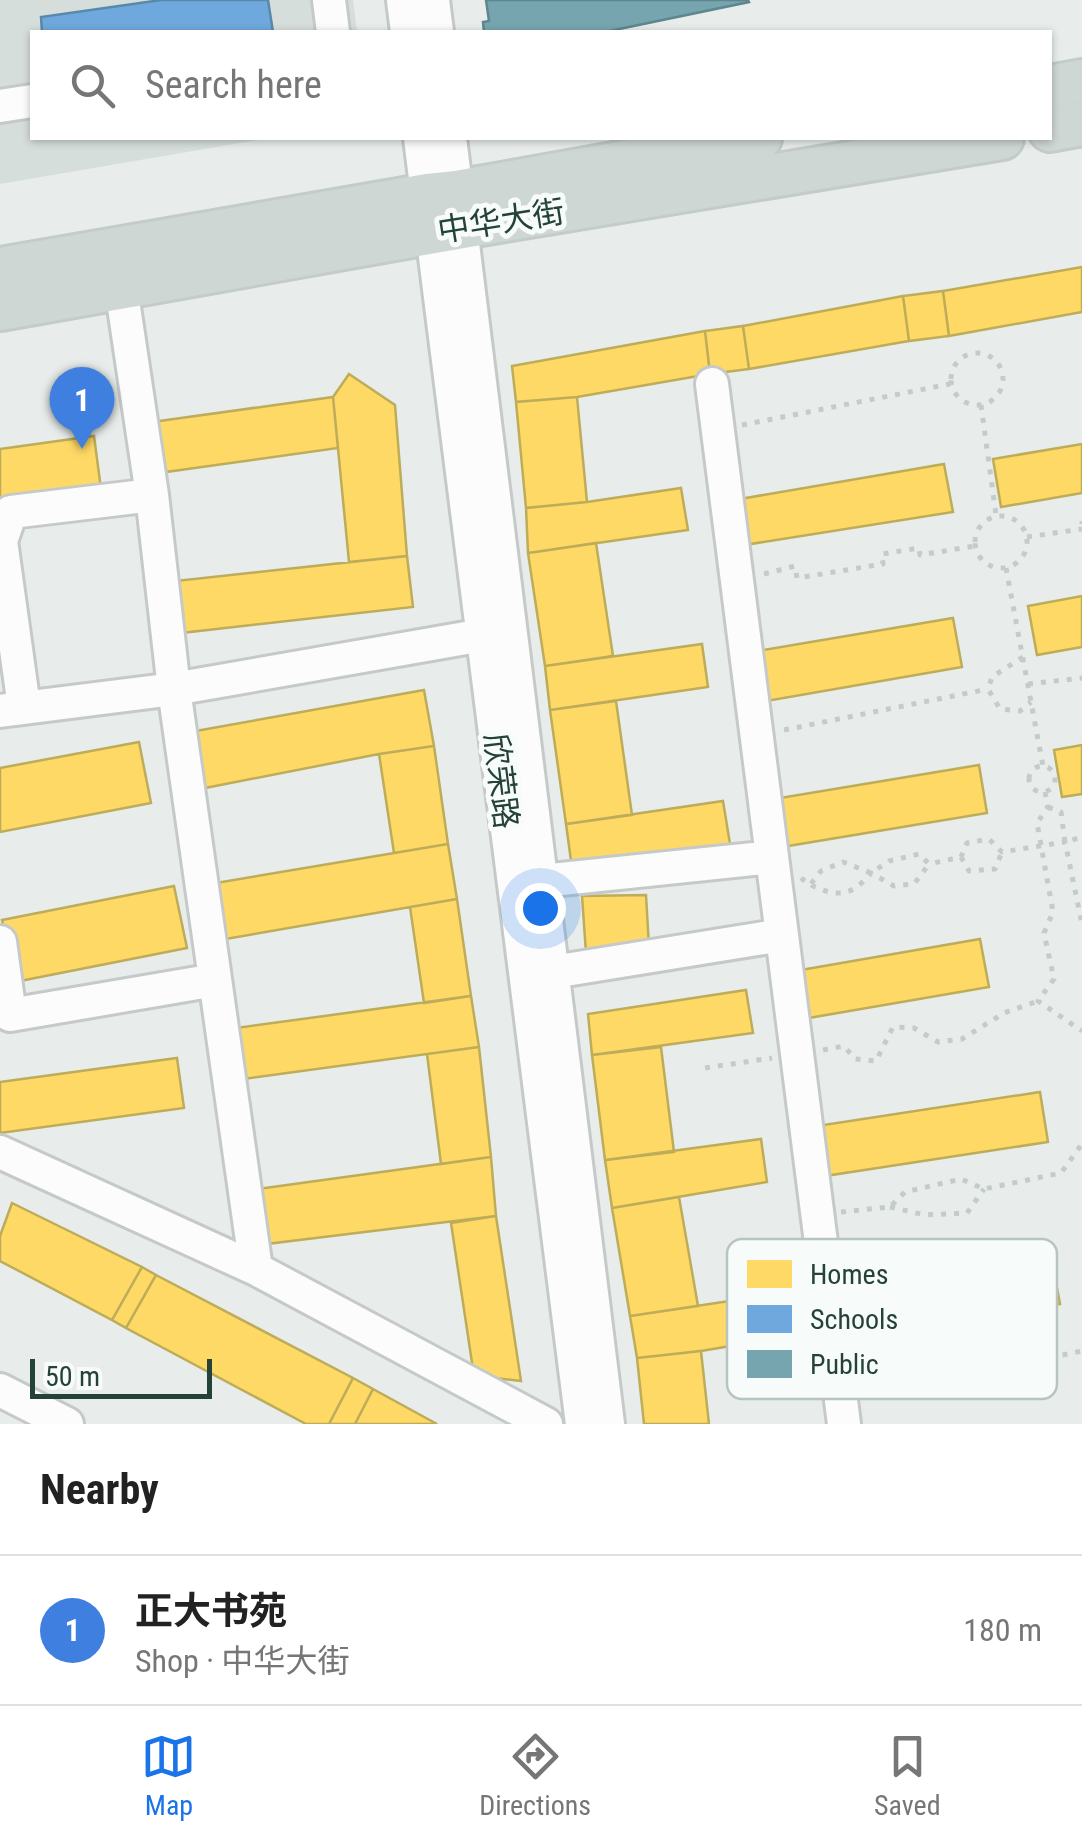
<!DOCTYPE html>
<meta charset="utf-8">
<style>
:root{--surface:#fff;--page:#f2f2f2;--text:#222;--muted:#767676;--line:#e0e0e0;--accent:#1a73e8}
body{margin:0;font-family:"Roboto Condensed","Noto Sans SC",sans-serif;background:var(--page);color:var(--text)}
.scale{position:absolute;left:30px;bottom:25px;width:182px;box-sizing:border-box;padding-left:10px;border:5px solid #24423a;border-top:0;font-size:28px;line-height:35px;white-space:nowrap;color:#24423a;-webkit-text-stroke:8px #f7fbf9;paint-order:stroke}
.you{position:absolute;left:540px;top:908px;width:35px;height:35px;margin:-25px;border:8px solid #fff;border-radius:50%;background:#1a73e8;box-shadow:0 0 0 15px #1a73e833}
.badge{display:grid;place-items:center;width:65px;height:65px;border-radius:50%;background:var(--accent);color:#fff;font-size:32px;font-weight:700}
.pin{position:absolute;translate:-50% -82px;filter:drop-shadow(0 2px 5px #0008)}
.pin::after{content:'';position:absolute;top:52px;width:35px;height:30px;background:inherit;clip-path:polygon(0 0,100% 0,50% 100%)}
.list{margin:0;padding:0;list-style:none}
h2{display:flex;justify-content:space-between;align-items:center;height:130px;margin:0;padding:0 40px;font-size:42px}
h2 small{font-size:32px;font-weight:400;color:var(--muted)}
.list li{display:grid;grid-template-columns:65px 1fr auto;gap:30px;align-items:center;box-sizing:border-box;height:150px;padding:0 40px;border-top:2px solid var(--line)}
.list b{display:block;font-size:38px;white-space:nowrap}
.list p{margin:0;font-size:32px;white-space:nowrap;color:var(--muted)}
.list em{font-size:32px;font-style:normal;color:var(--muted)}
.icon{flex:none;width:55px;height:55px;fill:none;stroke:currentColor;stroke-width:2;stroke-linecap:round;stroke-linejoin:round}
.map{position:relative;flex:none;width:1082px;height:1424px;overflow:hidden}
.search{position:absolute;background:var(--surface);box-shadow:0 2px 8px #0004;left:30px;right:30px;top:30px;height:110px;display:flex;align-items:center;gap:25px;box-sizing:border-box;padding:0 35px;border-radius:0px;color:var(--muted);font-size:38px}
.sheet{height:280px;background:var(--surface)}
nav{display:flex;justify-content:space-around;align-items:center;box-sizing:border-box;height:140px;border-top:2px solid var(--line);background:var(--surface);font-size:28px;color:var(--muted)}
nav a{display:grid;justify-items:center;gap:5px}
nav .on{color:var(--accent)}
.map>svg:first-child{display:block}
</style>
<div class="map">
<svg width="1082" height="1424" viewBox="0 0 1082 1424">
<rect width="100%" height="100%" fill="#e8edeb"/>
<path fill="#d6dedb" d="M0,0H353L357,32H32V138H269L0,184Z"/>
<path fill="#ffd966" stroke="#bdac59" stroke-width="2.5" d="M1082,267V312L949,336L943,291Z
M943,291L949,336L909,341L903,296Z
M903,296L909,341L749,369L743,326Z
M743,326L749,369L710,374L705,331Z
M705,331L710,374L577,397L516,402L512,366Z
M349,374L395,405L407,556L349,562L333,397Z
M333,397L338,448L137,476L130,425Z
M577,397L587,502L526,508L516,402Z
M94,436L101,489L0,502V449Z
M1082,444V493L1001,507L993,459Z
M944,464L953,512L738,546L734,500Z
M681,488L688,530L528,553L526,508L587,502Z
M596,543L613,656L545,666L528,553Z
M407,556L413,607L172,634L166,582Z
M1082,596V647L1037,655L1028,606Z
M953,618L962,667L761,702L752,652Z
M702,644L708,687L550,710L545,666Z
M424,690L434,746L379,754L200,789L190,732Z
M616,701L632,815L566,824L550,710Z
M139,742L151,803L0,832V768Z
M1082,745V794L1062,797L1054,750Z
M434,746L448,844L394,853L379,754Z
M979,765L987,813L776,848L768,800Z
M723,801L730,844L572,868L566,824Z
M448,844L457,899L214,941L204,885Z
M174,886L187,948L15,982L2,920Z
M646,895L649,947L586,953L582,896Z
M457,899L471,996L424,1003L410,907Z
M980,939L989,987L803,1019L795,971Z
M746,990L753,1033L592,1055L588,1014Z
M471,996L479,1047L236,1080L229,1029Z
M479,1047L491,1157L441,1164L427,1054Z
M661,1047L674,1152L605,1160L592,1055Z
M177,1058L184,1108L0,1133V1082Z
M1040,1092L1048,1142L825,1176L817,1126Z
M761,1139L767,1182L612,1208L605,1160Z
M491,1157L496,1216L258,1245L251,1190Z
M679,1197L698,1306L630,1316L612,1208Z
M12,1203L142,1267L112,1320L0,1261V1236Z
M496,1216L521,1381L474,1376L451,1223Z
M1051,1255L1060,1304L847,1341L839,1293Z
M142,1267L156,1275L126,1328L112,1320Z
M156,1275L353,1378L329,1424H306L126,1328Z
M789,1292L796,1335L701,1351L637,1358L630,1316Z
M701,1351L709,1424H644L637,1358Z
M353,1378L373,1389L355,1424H329Z
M373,1389L437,1424H355Z"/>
<path fill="#6fa8dc" stroke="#5889ab" stroke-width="2.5" d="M161,0H268L273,32H42L41,17Z"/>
<path fill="#76a5af" stroke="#5d878c" stroke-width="2.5" d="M486,0H748L749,2L605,32H484L483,22L489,21Z"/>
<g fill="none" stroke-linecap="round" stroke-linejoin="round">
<defs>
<path id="minor" d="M329,0L333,32
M403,0L407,32
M433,0L437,32
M0,106L32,101
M420,138L582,1424
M450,138L608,1424
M712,384L844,1424
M24,707L1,541L11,512L152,495
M0,711L174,689L152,495L121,287
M542,881L772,857
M0,942L10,1015L215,980
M553,972L782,935
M0,1152L256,1269L546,1424
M256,1269L174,689L483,635
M0,1390L67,1424"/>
<path id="major" d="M1050,87L1082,81
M1050,130L1082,124
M0,269L428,195L457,192L760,138
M0,309L462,227L1002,138"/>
</defs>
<use href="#minor" stroke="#c5cac8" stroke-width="38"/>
<use href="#major" stroke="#c3ccc9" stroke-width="48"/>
<path stroke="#c3ccca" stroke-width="5" stroke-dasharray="5 8" stroke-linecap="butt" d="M951 379a26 26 0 1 1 52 0a26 26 0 1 1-52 0Z
M981,405L996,515
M742,425L950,384
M975 542a26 26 0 1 1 52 0a26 26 0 1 1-52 0Z
M1082,521V524
M1027,537L1082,529
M1006,568L1043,766
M764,574L795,566L797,578L883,564L882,554L919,548L920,555L975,546
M1023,657L992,677L988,689L1000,709L1020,711L1031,702
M1028,684L1082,678
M784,730L988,689
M1029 779a13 13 0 1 1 26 0a13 13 0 1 1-26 0Z
M1045,792L1048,807L1037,823L1053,912L1044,933L1054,979L1038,1001L1082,1031
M1048,807L1061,812L1065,842L1082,837
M961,857L969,871L995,869L1002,852
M801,878L810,885L821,871L843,862L871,873L889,861L919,854L929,864L961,857L967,843L989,839L1002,852L1065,842L1082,924
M811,885C838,898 852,896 871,873L894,886L914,884L929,864
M823,1050L844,1046L855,1059L876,1061L893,1027L914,1028L938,1042L962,1039L1004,1013L1038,1001
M705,1068L772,1058
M890,1207L925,1215L967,1213L984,1189
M841,1212L890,1207L905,1192L961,1179L984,1189L1061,1173L1082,1144
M863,1376L920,1364L923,1384L1082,1351"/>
<use href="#minor" stroke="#fcfcfc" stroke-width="32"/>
<use href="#major" stroke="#cfd7d5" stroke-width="42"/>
</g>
<g text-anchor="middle" stroke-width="10" stroke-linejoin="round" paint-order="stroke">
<g font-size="32" fill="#24423a" stroke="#f7fbf9">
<text transform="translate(501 221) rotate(-9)" y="11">中华大街</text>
<text transform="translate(501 781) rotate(83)" y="11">欣荣路</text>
</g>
</g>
<rect x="727" y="1239" width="330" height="160" rx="15" fill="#f7fbf9" stroke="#b8c4c0" stroke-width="2.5"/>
<rect x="747" y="1260" width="45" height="28" fill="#ffd966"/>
<rect x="747" y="1305" width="45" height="28" fill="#6fa8dc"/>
<rect x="747" y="1350" width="45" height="28" fill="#76a5af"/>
<g font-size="28" fill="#24423a">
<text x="810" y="1284">Homes</text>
<text x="810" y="1329">Schools</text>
<text x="810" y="1374">Public</text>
</g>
</svg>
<div class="scale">50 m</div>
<div class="you"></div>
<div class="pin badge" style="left:82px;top:449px;background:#3f7fe0">1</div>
<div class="search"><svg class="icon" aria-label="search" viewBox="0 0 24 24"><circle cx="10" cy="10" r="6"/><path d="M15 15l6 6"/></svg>Search here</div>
</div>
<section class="sheet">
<h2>Nearby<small></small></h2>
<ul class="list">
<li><span class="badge" style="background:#3f7fe0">1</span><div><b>正大书苑</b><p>Shop · 中华大街</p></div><em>180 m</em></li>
</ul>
</section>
<nav>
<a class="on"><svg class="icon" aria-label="map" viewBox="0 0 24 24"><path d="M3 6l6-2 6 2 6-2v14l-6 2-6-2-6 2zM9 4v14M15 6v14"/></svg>Map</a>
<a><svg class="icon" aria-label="directions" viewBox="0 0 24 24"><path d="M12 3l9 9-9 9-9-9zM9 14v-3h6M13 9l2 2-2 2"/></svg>Directions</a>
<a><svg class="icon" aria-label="saved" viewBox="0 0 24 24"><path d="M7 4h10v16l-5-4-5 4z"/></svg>Saved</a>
</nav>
